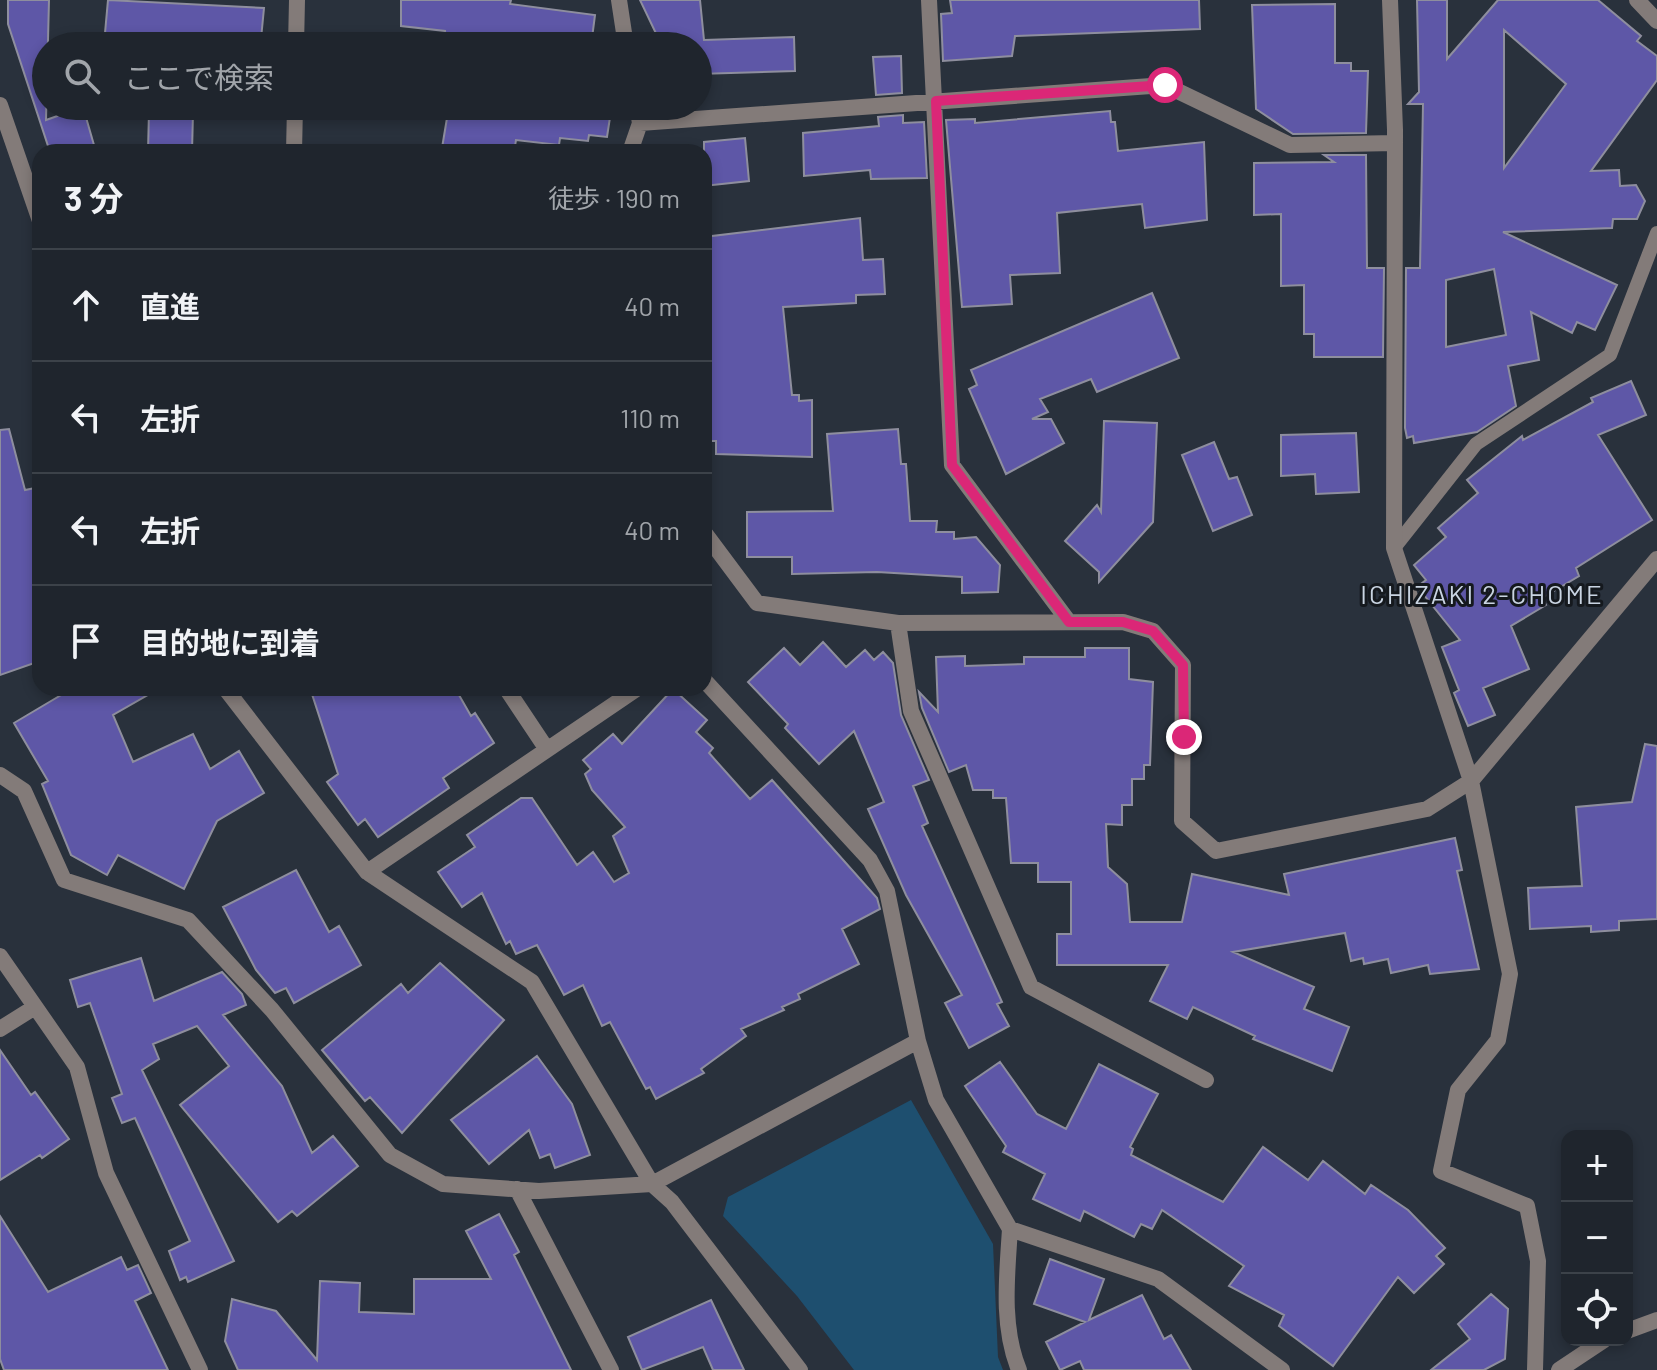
<!DOCTYPE html>
<html lang="ja">
<meta charset="utf-8">
<style>
:root{--surface:#1f252d;--page:#2c3139;--text:#f1f3f6;--muted:#a1a5aa;--line:#3c4249}
body{margin:0;font-family:Barlow,"Noto Sans JP",sans-serif;background:var(--page);color:var(--text)}
.controls{position:absolute;right:24px;bottom:24px;display:grid;overflow:hidden;border-radius:16px;box-shadow:0 4px 12px #0003}
.controls button{width:72px;height:72px;display:grid;place-items:center;padding:0;border:0;border-bottom:2px solid var(--line);background:var(--surface);color:var(--text);font:40px sans-serif}
.stop{position:absolute;width:24px;height:24px;margin:-18px;border:6px solid #db2777;border-radius:50%;background:#fff}
.stop.end{background:#db2777;border-color:#fff;box-shadow:0 2px 8px #0008}
.list{margin:0;padding:0;list-style:none}
h2{display:flex;justify-content:space-between;align-items:center;height:104px;margin:0;padding:0 32px;font-size:34px}
h2 small{font-size:26px;font-weight:400;color:var(--muted)}
.list li{display:grid;grid-template-columns:52px 1fr auto;gap:24px;align-items:center;box-sizing:border-box;height:112px;padding:0 32px;border-top:2px solid var(--line)}
.list b{display:block;font-size:30px;white-space:nowrap}
.list em{font-size:26px;font-style:normal;color:var(--muted)}
.icon{flex:none;width:44px;height:44px;fill:none;stroke:currentColor;stroke-width:2;stroke-linecap:round;stroke-linejoin:round}
.map{position:relative;flex:none;width:1657px;height:1370px;overflow:hidden}
.search{position:absolute;background:var(--surface);box-shadow:0 4px 12px #0003;left:32px;top:32px;width:680px;height:88px;display:flex;align-items:center;gap:20px;box-sizing:border-box;padding:0 28px;border-radius:44px;color:var(--muted);font-size:30px}
.panel{position:absolute;background:var(--surface);box-shadow:0 4px 12px #0003;left:32px;top:144px;width:680px;height:552px;border-radius:24px}
.map>svg:first-child{display:block}
</style>
<div class="map">
<svg width="1657" height="1370" viewBox="0 0 1657 1370">
<rect width="100%" height="100%" fill="#29313c"/>
<path fill="#1e4f6f" d="M911,1100L993,1244L998,1357L1003,1370H854L797,1296L723,1216L728,1197Z"/>
<path fill="#5e57a7" stroke="#8e8e9e" stroke-width="2" fill-rule="evenodd" d="M8,0H49L46,120L83,107L96,152H50L8,24Z
M108,0L264,8L261,39L197,33L196,46H157L158,37L105,33Z
M401,0H511L510,4L595,15L591,46H444L445,31L401,26Z
M640,0H700L704,40L794,37L795,71L698,74V46H662Z
M950,0H1199L1200,29L1015,36L1012,56L943,61L941,14L952,13Z
M1417,0H1447V59L1498,0H1598L1641,36L1637,41L1657,56V80L1591,171L1619,170L1620,186L1636,185L1645,201L1637,219H1613L1612,228L1503,232L1617,285L1595,330L1577,322L1572,333L1531,312L1539,360L1508,366L1516,406L1477,432L1414,443L1413,436L1407,438L1405,428L1406,268H1420L1423,104H1408L1419,92ZM1504,30L1566,84L1504,168ZM1494,269L1506,335L1446,347V280Z
M1335,4V63H1351V71H1368L1366,133L1293,134L1256,109L1252,5Z
M901,56L902,93L876,95L873,57Z
M449,106H605L604,110L611,111L607,137L589,135L588,141L560,138L559,145L516,140L514,152H467L442,148Z
M149,111L193,113L192,152H148Z
M1110,111L1111,122H1115L1118,151L1204,142L1207,220L1145,228L1142,204L1057,213L1060,273L1010,275L1012,304L962,307L946,120L975,119V123Z
M903,115V123L924,122L927,178L871,179L870,170L804,176L803,133L879,126L878,117Z
M745,138L749,181L704,186V142Z
M1324,155H1366L1367,268H1384L1383,357H1314V334H1304V285L1281,286V214L1254,215V163L1334,162Z
M860,218L863,260L883,259L885,294L856,295V303L783,307L792,395H799V401L812,400V457L716,454V441H704V237Z
M1152,293L1179,358L1097,392L1091,379L1040,399L1048,412L1032,419H1051L1064,443L1006,474L969,389L977,385L971,370Z
M1631,381L1646,415L1598,435L1652,520L1576,568L1579,576L1542,598L1546,605L1511,626L1529,669L1483,688L1495,715L1468,726L1454,693L1459,690L1442,647L1460,640L1420,590L1418,586L1426,580L1414,565L1446,537L1438,528L1478,493L1467,480L1522,436L1523,440L1593,402L1591,398Z
M1104,421L1157,423L1153,522L1099,582V572L1065,541L1097,505L1101,512Z
M9,429L25,490L40,487V661L0,675V430Z
M898,429L901,464H906L910,521H937L936,532H954V539L976,537L1000,565L998,592L962,593V577L877,572L792,574V557H747V512L833,511L827,434Z
M1356,433L1359,492L1316,494L1315,474L1281,476V435Z
M1214,442L1229,479L1237,477L1252,515L1213,531L1182,455Z
M823,642L846,667L865,650L874,660L883,652L893,663L901,715L929,780L913,786L928,823L922,826L1002,1002L997,1004L1009,1026L969,1048L945,1003L962,995L906,895L868,809L884,802L854,731L819,764L785,728L788,724L748,682L784,648L800,665Z
M1085,648H1129V679L1153,682L1150,765H1144V779H1132V805H1122V825L1106,824L1108,867L1127,884L1130,922H1182L1192,874L1289,895L1284,874L1455,838L1462,870L1457,871L1479,969L1430,974L1428,965L1391,973L1388,959L1364,964L1363,958L1351,961L1345,933L1233,952L1314,987L1304,1009L1349,1027L1332,1071L1253,1039L1255,1036L1193,1007L1187,1019L1150,1001L1168,965H1057V934H1071V882H1038V863H1011L1006,798H993V790H973L966,765L949,772L922,708L919,692L938,712L936,657L965,656V666L1024,664V657H1085Z
M73,688H160L113,715L133,762L193,734L210,769L239,751L264,793L217,821L184,889L118,855L107,875L71,855L42,784L48,781L14,723Z
M310,688H455L471,716L475,713L494,743L443,778L449,788L378,837L365,819L358,825L327,782L338,774Z
M673,689L707,720L696,732L713,748L709,753L750,799L772,780L877,898L880,909L842,929L859,964L798,994L800,999L782,1007L784,1010L741,1029L746,1036L701,1069L704,1073L656,1099L650,1087L646,1089L610,1022L602,1026L583,985L564,995L537,945L516,954L510,941L506,944L482,893L462,907L438,872L475,847L467,835L521,798H532L577,865L593,852L614,882L629,873L613,836L625,827L592,790L585,774L591,769L583,760L613,734L622,744Z
M1645,744L1657,746V919L1619,921V930L1591,932V926L1530,929L1528,888L1582,886L1576,807L1632,802Z
M296,870L329,932L339,926L361,965L294,1003L286,988L275,993L256,970L223,907Z
M141,958L154,1001L222,972L242,994L246,1005L223,1015L282,1086L312,1153L333,1136L358,1166L297,1216L292,1211L278,1222L180,1105L229,1066L197,1026L153,1044L159,1059L142,1070L234,1261L188,1282L186,1277L180,1280L169,1251L190,1241L135,1118L122,1123L112,1098L122,1094L90,1003L78,1007L70,980Z
M440,963L504,1020L402,1133L370,1097L365,1101L322,1050L401,984L408,993Z
M0,1050L31,1095L35,1092L69,1139L42,1158L40,1155L0,1180Z
M537,1056L572,1104L590,1155L555,1168L550,1154L540,1158L529,1130L489,1164L451,1120Z
M1000,1062L1037,1114L1066,1129L1099,1064L1158,1094L1130,1147L1133,1149L1131,1155L1223,1202L1263,1147L1308,1180L1323,1161L1365,1194L1371,1185L1408,1210L1445,1248L1436,1256L1444,1264L1414,1293L1398,1277L1333,1366L1279,1326L1284,1315L1229,1286L1244,1266L1162,1210L1152,1229L1141,1224L1134,1237L1084,1211L1080,1221L1033,1199L1045,1174L1003,1152L1006,1146L965,1086Z
M499,1214L519,1252L514,1255L571,1370H238L225,1341L232,1299L276,1311L317,1360L320,1281L360,1283L359,1312L414,1314V1279H491L466,1231Z
M0,1216L48,1292L121,1257L127,1270L138,1265L151,1293L135,1301L168,1370H4L0,1359Z
M1050,1259L1104,1279L1089,1320L1142,1295L1164,1339L1171,1335L1191,1370H1084L1080,1361L1060,1370L1046,1342L1085,1322L1034,1304Z
M1491,1294L1508,1309L1505,1359L1484,1370H1431L1470,1339L1458,1324Z
M711,1300L744,1370H713L703,1347L642,1370L628,1337Z"/>
<g fill="none" stroke-linecap="round" stroke-linejoin="round">
<path stroke="#837b79" stroke-width="14" d="M1394,548L1476,444L1610,355L1657,233"/>
<path stroke="#837b79" stroke-width="16" d="M619,0L626,46
M929,0L952,465L1069,622
M1390,0L1395,130L1394,548L1471,781L1657,559
M1637,0L1657,21
M296,46L297,0
M0,105L40,221
M640,123L1165,85L1290,145L1395,143
M294,152L295,106
M630,152L640,123L637,106
M704,532L757,603L898,623L911,711L1031,987L1206,1080
M898,623L1123,622L1153,631L1183,665L1182,821L1216,851L1427,809L1471,781L1510,974L1498,1040L1458,1090L1441,1171L1527,1206L1538,1261L1535,1370
M704,680L870,860L887,891L918,1041
M225,688L367,872L532,982L652,1184L672,1202L800,1370
M506,688L546,748
M0,775L24,791L64,880L188,920L272,1010L390,1155L443,1184L539,1191L652,1184L918,1041L936,1100L1010,1229
M367,872L638,688
M0,956L77,1067L106,1173L200,1370
M0,1029L35,1007
M517,1189L611,1370
M1627,1331L1657,1320
M1019,1370C1001,1326 1007,1276 1010,1229L1158,1279L1282,1370
M1559,1370L1604,1340"/>
</g>
<g fill="none" stroke-linecap="round" stroke-linejoin="round">
<path stroke="#db2777" stroke-width="10" d="M1165,85L936,101L952,465L1069,622H1123L1153,631L1183,665L1184,737"/>
</g>
<g text-anchor="middle" stroke-width="6" stroke-linejoin="round" paint-order="stroke">
<g font-size="26" letter-spacing="2" fill="#c9d4e2" stroke="#15191e">
<text x="1482" y="604">ICHIZAKI 2-CHOME</text>
</g>
</g>
</svg>
<div class="controls">
<button>+</button>
<button>−</button>
<button><svg class="icon" aria-label="locate" viewBox="0 0 24 24"><circle cx="12" cy="12" r="6"/><path d="M12 2v4M12 18v4M2 12h4M18 12h4"/></svg></button>
</div>
<div class="stop" style="left:1165px;top:85px"></div>
<div class="stop end" style="left:1184px;top:737px"></div>
<div class="search"><svg class="icon" aria-label="search" viewBox="0 0 24 24"><circle cx="10" cy="10" r="6"/><path d="M15 15l6 6"/></svg>ここで検索</div>
<section class="panel">
<h2>3 分<small>徒歩 · 190 m</small></h2>
<ul class="list">
<li><svg class="icon" aria-label="ahead" viewBox="0 0 24 24"><path d="M12 20V5M6 11l6-6 6 6"/></svg><div><b>直進</b></div><em>40 m</em></li>
<li><svg class="icon" aria-label="left" viewBox="0 0 24 24"><path d="M17 20v-9H6M10 6l-5 5 5 5"/></svg><div><b>左折</b></div><em>110 m</em></li>
<li><svg class="icon" aria-label="left" viewBox="0 0 24 24"><path d="M17 20v-9H6M10 6l-5 5 5 5"/></svg><div><b>左折</b></div><em>40 m</em></li>
<li><svg class="icon" aria-label="arrive" viewBox="0 0 24 24"><path d="M6 21V4h12l-3 4 3 4H6"/></svg><div><b>目的地に到着</b></div></li>
</ul>
</section>
</div>
